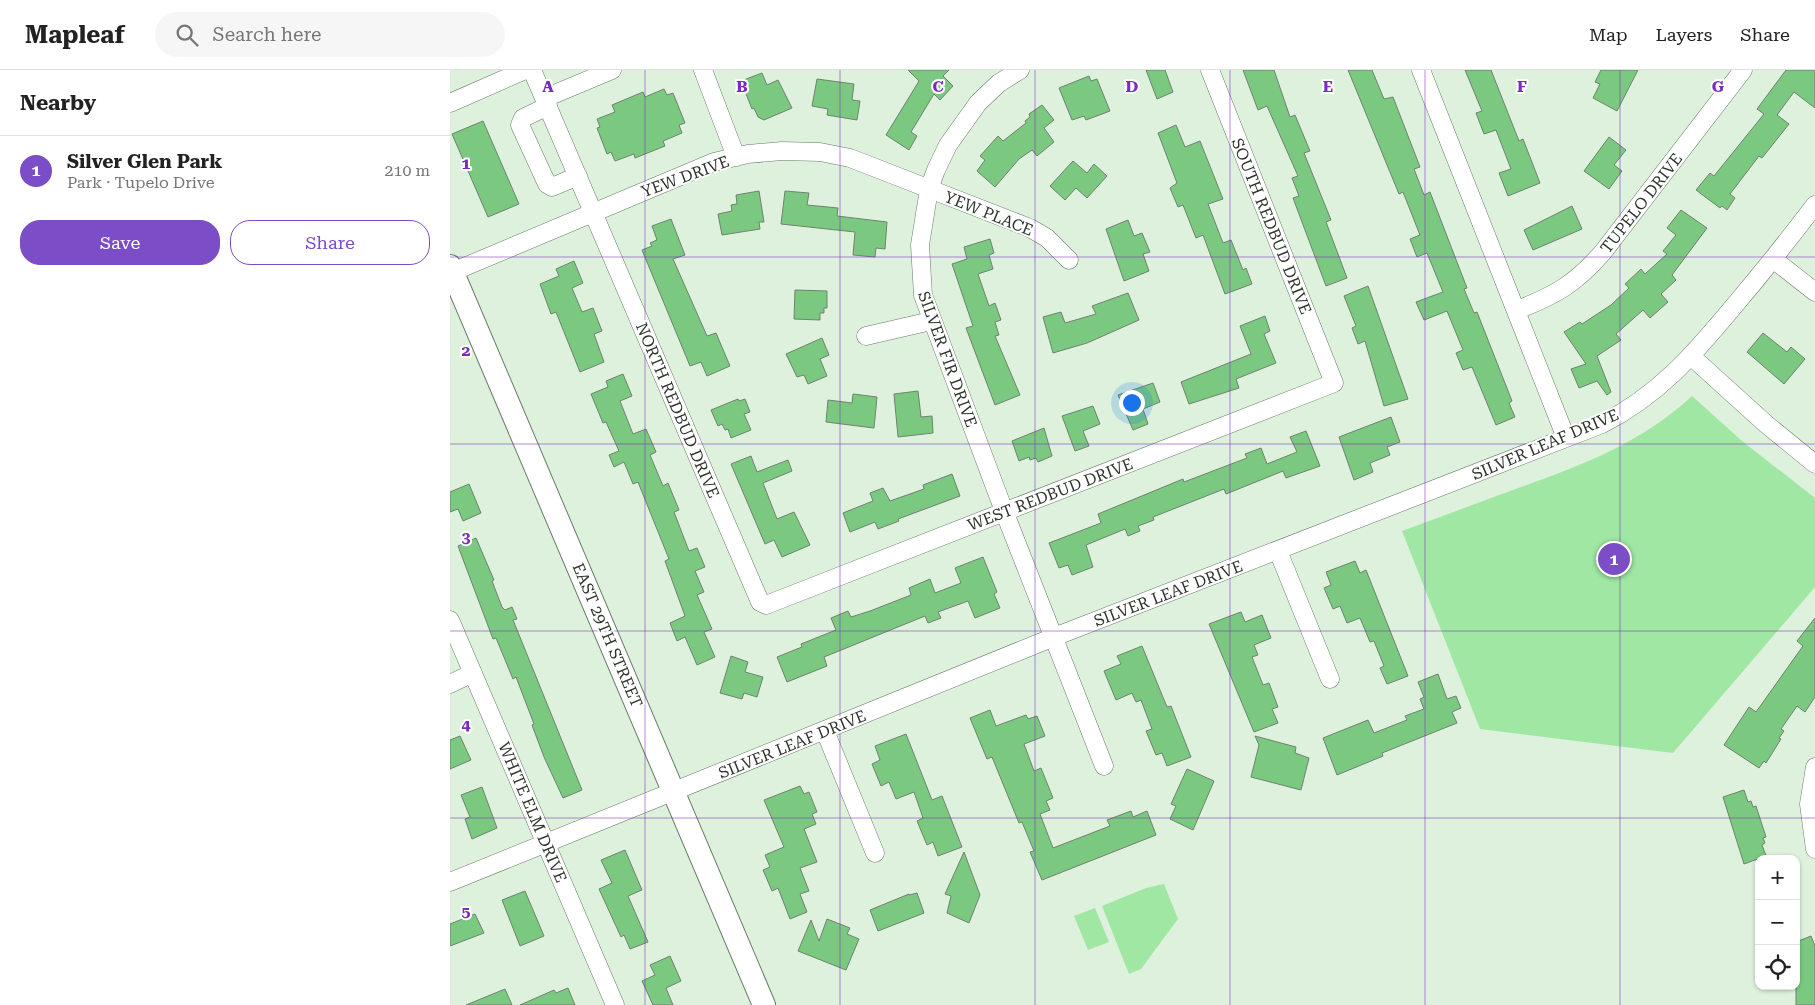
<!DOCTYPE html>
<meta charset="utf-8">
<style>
:root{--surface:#fff;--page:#f6f6f6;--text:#222;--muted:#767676;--line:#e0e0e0;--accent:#7b4dc6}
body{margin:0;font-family:"Roboto Serif",serif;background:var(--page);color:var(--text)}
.controls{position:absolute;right:15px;bottom:15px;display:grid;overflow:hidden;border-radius:10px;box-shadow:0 1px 4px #0004}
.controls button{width:45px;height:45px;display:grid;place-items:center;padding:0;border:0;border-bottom:1px solid var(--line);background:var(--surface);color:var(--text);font:25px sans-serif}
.you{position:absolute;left:681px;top:332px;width:18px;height:18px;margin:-12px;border:4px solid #fff;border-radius:50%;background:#1a73e8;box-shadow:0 0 0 8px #1a73e833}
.badge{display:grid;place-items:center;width:32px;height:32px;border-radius:50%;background:var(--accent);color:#fff;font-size:16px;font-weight:700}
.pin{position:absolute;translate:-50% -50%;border:2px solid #fff;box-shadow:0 1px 5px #0006}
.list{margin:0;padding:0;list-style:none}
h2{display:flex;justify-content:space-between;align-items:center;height:65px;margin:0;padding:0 20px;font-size:21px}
h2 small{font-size:16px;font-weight:400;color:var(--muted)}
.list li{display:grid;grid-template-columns:32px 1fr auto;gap:15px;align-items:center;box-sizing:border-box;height:70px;padding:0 20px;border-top:1px solid var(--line)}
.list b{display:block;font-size:19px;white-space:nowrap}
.list p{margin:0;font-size:16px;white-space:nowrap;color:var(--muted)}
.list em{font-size:16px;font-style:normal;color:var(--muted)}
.actions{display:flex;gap:10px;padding:15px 20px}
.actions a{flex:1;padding:11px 0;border:1px solid var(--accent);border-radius:20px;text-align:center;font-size:18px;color:var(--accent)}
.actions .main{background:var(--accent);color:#fff}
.icon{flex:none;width:28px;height:28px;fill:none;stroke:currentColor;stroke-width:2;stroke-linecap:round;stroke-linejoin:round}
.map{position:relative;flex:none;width:1365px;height:935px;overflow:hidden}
header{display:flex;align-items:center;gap:30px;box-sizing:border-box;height:70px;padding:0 25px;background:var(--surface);border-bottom:1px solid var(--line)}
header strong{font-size:24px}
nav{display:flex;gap:28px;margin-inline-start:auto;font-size:18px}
.search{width:350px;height:45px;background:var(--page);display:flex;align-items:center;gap:12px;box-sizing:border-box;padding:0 18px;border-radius:28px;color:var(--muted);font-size:19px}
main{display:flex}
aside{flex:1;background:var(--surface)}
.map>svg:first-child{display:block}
</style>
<header>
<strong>Mapleaf</strong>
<div class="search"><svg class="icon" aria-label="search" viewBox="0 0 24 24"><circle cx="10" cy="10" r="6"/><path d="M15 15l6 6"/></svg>Search here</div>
<nav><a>Map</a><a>Layers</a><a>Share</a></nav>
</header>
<main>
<aside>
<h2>Nearby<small></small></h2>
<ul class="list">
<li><span class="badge">1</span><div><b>Silver Glen Park</b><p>Park · Tupelo Drive</p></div><em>210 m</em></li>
</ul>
<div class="actions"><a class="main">Save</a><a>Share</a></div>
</aside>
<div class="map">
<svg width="1365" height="935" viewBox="0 0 1365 935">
<rect width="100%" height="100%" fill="#ddf1dd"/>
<path fill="#a0e7a3" d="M1242,326L1292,371L1365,428V517L1223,683L1030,659L952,461C992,446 1031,432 1071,417C1135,394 1191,373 1242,326Z
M714,814L728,849L691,899L679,904L652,836L696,818Z
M645,838L659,872L638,880L624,846Z"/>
<path fill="#7bc980" stroke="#6f826f" d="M458,0H499L493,6L503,16L490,30L484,24L461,62L467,66L459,80L436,65L469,11Z
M696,0H715L723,22L707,29Z
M793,0H824L840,47L845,45L860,81L854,83L881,150L876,152L897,208L876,216L843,128L849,126L842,108L848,106L817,36L808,40Z
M898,0H922L934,29L943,27L970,97L964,99L974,125L980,122L1017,218L1014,219L1024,243L1027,242L1062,331L1059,333L1065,347L1046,355L1022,297L1013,300L1006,283L1013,280L997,241L974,250L966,232L993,222L977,183L967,187L960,169L970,165L953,122L949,124Z
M1015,0H1041L1069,71L1073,69L1090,113L1058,126L1049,103L1061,99L1046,60L1034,64L1026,43L1032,41Z
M1151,0H1188L1167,41L1143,28L1150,14L1145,12Z
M1336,0H1365V38L1344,22L1327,45L1339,54L1312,88L1309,86L1280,124L1285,128L1277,140L1272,136L1270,138L1246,120L1260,103L1264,106L1314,44L1307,39Z
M312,3L317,15L328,10L342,38L314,50L308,47L304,38L302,39L291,11Z
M639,6L641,11L647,9L660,41L636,50L634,46L622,50L609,18Z
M367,9L404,14L402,30L410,31L407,50L377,45L378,39L362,36Z
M214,19L217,25L223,23L235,53L229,55L232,63L213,71L215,76L185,88L184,84L165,91L161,82L157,84L147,58L150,57L147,49L165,42L162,35L193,22L195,27Z
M592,35L604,50L594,58L604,72L587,86L582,80L569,89L545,117L527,101L535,90L530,86L548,66L553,71L576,53L575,51L580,47L579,44Z
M33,51L69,134L38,147L2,64Z
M726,55L735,77L750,71L773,129L758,134L773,173L781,170L793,200L796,198L802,214L775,224L753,165L746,168L733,135L728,137L720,118L727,113L708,63Z
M1159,67L1176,80L1164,95L1172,101L1159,119L1134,101Z
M623,91L637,103L644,94L657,106L637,128L626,118L615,130L600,116Z
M309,121L314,152H309L310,159L272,165L268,144L282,141L281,135L287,134L286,125Z
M335,121L359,123L357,135L388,138L387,146L437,152L435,179L426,178L425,187L403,185L405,162L331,154Z
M1122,136L1132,159L1083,180L1074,160Z
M1231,140L1257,158L1222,205L1226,210L1211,224L1218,232L1200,248L1193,240L1166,264L1171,270L1147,286L1161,322L1157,325L1147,311L1129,318L1121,299L1136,294L1114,262L1130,252L1132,254L1161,235L1179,218L1175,214L1191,199L1195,204L1217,184L1213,181L1226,165L1217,158Z
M221,149L235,185L223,189L257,266L266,263L280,296L257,306L251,292L240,296L192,180L202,176L200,173L207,170L202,156Z
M678,150L684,166L692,163L700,182L693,184L699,201L674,211L656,159Z
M540,169L544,183L539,185L543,199L528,204L539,236L545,233L551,250L545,252L549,265L545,266L570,325L545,335L516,258L523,256L502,194L517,189L514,177Z
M124,191L133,213L122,218L132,242L143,238L152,261L144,264L154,292L130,302L106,242L101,244L90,214L109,206L106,199Z
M918,216L958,329L934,336L915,271L908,274L902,258L906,256L894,226Z
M345,220L377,221V238H374V243H370V250L344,249Z
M678,223L689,250L637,273L603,283L593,247L611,242L615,253L646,244L642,236Z
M815,246L820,261L814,264L826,293L786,309L789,318L739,334L731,312L801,284L790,256Z
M1313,263L1337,282L1341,277L1355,289L1334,314L1297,282Z
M372,268L379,285L370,289L377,306L358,314L354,305L347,307L336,284Z
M173,304L182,326L170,331L183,364L196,359L206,382L200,385L213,416L218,413L229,440L224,442L239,481L247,478L255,497L245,501L254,522L247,525L262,559L254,562L265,587L247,595L235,567L227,571L220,553L235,546L215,491L219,489L188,412L183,414L174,392L164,397L159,385L169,381L156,352L153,353L141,324L158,317L156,311Z
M703,313L710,332L693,339L698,354L683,360L668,325Z
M468,321L471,347L482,346L483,363L448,367L444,324Z
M403,324L427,327L424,358L376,352L378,330L402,333Z
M288,329L289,331L295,329L300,342L294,344L301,360L281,368L278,359L275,360L272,354L268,356L261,340Z
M643,336L650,354L633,361L639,376L625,381L612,346Z
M941,347L950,372L937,377L940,385L920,393L923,402L904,410L889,367Z
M594,358L602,386L588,392L586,388L580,390L579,387L569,391L562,371Z
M856,361L870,396L836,408L833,401L776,424L774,419L703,447L704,450L688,456L690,461L678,466L675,459L636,475L643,497L622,505L618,495L609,498L599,473L651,453L648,444L733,409L734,412L797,388L795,384L811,378L817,394L847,382L840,367Z
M301,386L307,402L338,390L342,401L313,413L327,449L344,442L360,475L332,487L324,470L315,474L281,394Z
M502,404L510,426L448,449L449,451L428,459L425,452L400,462L393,443L423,431L420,423L433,418L440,431L474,419L473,415Z
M19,414L31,443L13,451L8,439L0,442V422Z
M26,468L44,510L42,511L52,537L55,540L62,537L67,549L63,550L132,720L113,728L94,687L82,655L84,654L66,607L63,609L46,568L43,569L8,476Z
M533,487L547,522L544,524L550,538L525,548L518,531L488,542L491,548L478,553L475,546L374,587L377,596L337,612L327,587L352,577L351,574L386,560L381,548L398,541L401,547L420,541L461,525L459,518L480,509L485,523L511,513L505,498Z
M905,491L910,503L916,500L958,606L937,614L930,598L934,596L924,571L920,572L910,548L897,553L890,536L883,539L874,518L881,515L876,502Z
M791,542L795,552L812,545L821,568L804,575L808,585L802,587L813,615L819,613L828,637L822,639L828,653L804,662L759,554Z
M1365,548V627L1355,642L1347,636L1331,659L1334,661L1329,668L1331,669L1316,693L1314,691L1309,698L1274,675L1299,637L1306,642L1353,576L1347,571Z
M692,576L717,637L721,636L741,687L717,696L712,683L706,685L696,661L702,659L691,630L686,632L682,623L666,630L654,601L671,594L667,586Z
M281,586L298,592L295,602L313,607L307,627L294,623L292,629L270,623Z
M988,604L997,629L1006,626L1011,638L1002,642L1007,653L932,683L933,686L887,705L873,668L918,650L924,663L957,650L955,646L974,639L970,629L974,627L968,612Z
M540,640L546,656L576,645L578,649L587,646L595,666L574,674L584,701L591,698L603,728L596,731L600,740L590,744L603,778L660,756L657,750L681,741L683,747L697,741L706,765L592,810L580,782L584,781L572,752L569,753L542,687L537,689L520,648Z
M456,664L482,730L492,726L512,777L488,786L483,772L477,775L467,751L473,748L464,722L446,729L439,712L431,716L422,694L430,690L425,676Z
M10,666L21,690L0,699V670Z
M805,666L846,677L845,683L859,688L851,720L801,707L809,675Z
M737,699L764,711L743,760L720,749L726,736L721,734Z
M350,716L354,724L359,722L367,742L362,744L366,754L354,759L367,792L350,798L359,821L350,824L357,842L340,849L328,818L322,821L313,800L320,797L315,785L334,777L314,730Z
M32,717L47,758L22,769L15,749L20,747L11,725Z
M1294,720L1298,732L1301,731L1303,737L1306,736L1316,767L1313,768L1315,773L1312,775L1316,786L1294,794L1273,727Z
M175,780L192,820L178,826L198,872L180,879L174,865L171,867L149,819L162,813L151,790Z
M514,782L530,825L519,853L497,843L501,826L495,824Z
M75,821L94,866L70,876L52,830Z
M467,823L474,843L428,861L420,840L459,824V825Z
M25,844L34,863L0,876V854Z
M377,849L400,858L397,864L409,869L396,900L348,881L361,850L369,871Z
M1361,866L1365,876V935H1346V872Z
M220,886L231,911L216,918L223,935H203L192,911L205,905L200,895Z
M118,918L125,935H70L104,920L106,923Z
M55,919L62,935H16Z"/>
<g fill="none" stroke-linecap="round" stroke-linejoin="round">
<defs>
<path id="minor" d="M82,0L310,532L316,535L884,313L760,0
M253,0L286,87
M570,0L549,13L528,33L498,75L486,100L479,119L470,175L473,225L554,441L654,696
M971,0L1116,368
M95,28L162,0
M0,33L75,0
M98,36L73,48L70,55L97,114L102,117L128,106
M1323,189L1365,222
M0,203L264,92L298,84L332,81L370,82L400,88L580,158L597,168L619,190
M1067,240C1106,225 1125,214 1153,182L1293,0
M416,266L481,251
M1242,287L1316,354L1365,394
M828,481L880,609
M0,550L165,935
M0,614L23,603
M375,661L425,783
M1365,697L1359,734L1365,779
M0,812L604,567L1152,354C1209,325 1244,284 1284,236C1312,203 1339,169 1365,135"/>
<path id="major" d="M0,196L314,935"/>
</defs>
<use href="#minor" stroke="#687b69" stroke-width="19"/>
<use href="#major" stroke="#687b69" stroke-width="24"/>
<use href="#minor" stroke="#fff" stroke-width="18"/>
<use href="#major" stroke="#fff" stroke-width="22"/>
</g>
<path fill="none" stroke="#7b2cbf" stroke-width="1" stroke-opacity="0.55" d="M195,0V935M390,0V935M585,0V935M780,0V935M975,0V935M1170,0V935M0,187H1365M0,374H1365M0,561H1365M0,748H1365"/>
<g text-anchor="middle" stroke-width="4" stroke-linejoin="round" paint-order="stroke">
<g font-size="16" fill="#2c342c" stroke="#fff">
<text transform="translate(235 106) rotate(-20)" y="6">YEW DRIVE</text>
<text transform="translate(1191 133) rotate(-52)" y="6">TUPELO DRIVE</text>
<text transform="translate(539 143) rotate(22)" y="6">YEW PLACE</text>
<text transform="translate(822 156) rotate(68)" y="6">SOUTH REDBUD DRIVE</text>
<text transform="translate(498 289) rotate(70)" y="6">SILVER FIR DRIVE</text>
<text transform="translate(228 340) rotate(67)" y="6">NORTH REDBUD DRIVE</text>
<text transform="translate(1095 374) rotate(-23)" y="6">SILVER LEAF DRIVE</text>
<text transform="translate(600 424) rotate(-21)" y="6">WEST REDBUD DRIVE</text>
<text transform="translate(718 523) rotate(-21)" y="6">SILVER LEAF DRIVE</text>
<text transform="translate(158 565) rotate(67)" y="6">EAST 29TH STREET</text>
<text transform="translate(342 674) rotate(-22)" y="6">SILVER LEAF DRIVE</text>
<text transform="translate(83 742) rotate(67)" y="6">WHITE ELM DRIVE</text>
</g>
</g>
<g font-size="16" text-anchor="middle" font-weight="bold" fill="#7b2cbf" stroke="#fff" stroke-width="4" stroke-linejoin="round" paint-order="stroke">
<text x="98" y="22">A</text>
<text x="292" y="22">B</text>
<text x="488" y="22">C</text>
<text x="682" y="22">D</text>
<text x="878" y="22">E</text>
<text x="1072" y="22">F</text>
<text x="1268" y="22">G</text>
<text x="16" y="99">1</text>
<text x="16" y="286">2</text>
<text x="16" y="473">3</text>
<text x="16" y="660">4</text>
<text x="16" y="847">5</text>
</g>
</svg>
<div class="controls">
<button>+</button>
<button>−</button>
<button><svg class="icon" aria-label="locate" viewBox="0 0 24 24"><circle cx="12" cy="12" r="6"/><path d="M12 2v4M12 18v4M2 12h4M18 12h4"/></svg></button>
</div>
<div class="you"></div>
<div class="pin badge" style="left:1164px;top:489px">1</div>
</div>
</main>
